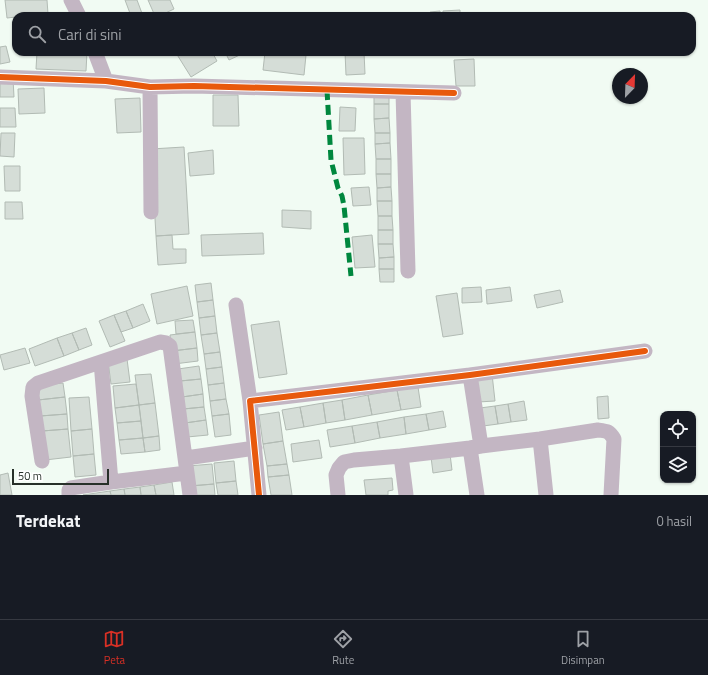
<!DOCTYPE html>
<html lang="id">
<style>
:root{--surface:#171b24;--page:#242831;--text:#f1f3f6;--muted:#9ea1a6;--line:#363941;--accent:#d93025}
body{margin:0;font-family:"Titillium Web",sans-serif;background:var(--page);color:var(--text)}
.controls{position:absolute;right:12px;bottom:12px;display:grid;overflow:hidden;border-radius:8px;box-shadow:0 1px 3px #0004}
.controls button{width:36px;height:36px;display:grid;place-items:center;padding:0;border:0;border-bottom:1px solid var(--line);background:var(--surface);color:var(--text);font:20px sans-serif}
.compass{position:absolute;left:612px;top:68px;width:36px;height:36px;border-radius:50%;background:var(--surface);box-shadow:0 1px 3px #0004;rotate:23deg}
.scale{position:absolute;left:12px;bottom:10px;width:97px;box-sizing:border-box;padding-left:4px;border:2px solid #273029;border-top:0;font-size:11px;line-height:14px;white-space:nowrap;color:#273029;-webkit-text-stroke:3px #fff;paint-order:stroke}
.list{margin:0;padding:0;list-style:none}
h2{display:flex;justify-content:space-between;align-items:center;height:52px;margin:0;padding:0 16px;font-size:17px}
h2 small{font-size:13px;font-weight:400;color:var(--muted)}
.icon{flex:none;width:22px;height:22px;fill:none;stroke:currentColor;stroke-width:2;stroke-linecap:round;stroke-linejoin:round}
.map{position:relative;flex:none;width:708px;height:495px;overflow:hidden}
.search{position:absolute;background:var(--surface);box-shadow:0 1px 3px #0004;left:12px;right:12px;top:12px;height:44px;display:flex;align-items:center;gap:10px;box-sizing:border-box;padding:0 14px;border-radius:12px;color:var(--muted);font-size:15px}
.sheet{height:124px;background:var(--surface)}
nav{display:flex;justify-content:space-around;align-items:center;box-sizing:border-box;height:56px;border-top:1px solid var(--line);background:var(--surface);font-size:11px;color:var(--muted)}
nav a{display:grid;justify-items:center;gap:2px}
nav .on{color:var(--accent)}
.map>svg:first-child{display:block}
</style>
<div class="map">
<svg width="708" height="495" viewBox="0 0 708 495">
<rect width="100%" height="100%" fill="#f1fbf3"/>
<path fill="#d5ddd7" stroke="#b2bbb4" d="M5,0H47L48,14L16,16V17L7,18Z
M125,0H137L143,16H131Z
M148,0H170L174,9L159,16H155Z
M460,10V16H443V11Z
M440,11V16H430V12Z
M6,46L10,62L0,64V47Z
M37,52H87L86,71L36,69Z
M179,52H212L217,61L191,77L176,53Z
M225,52H243L244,53L229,60Z
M265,52H281L306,55L304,75L263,70Z
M345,52H364L365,74L346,75Z
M474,59L475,86H456L454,60Z
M0,79H13L14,97H0Z
M44,88L45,113L19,114L18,89Z
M389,92V104H374V93Z
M213,95H238L239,126H213Z
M140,98L141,132L117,133L115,99Z
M374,104H389V118L374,119Z
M340,107L356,108L355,131H339Z
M0,108H15L16,127H0Z
M389,118L390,133H375L374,119Z
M1,133H15L14,157L0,156Z
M375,133H390V143L375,144Z
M343,138H364L365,174L344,175Z
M390,143L391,159H376L375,144Z
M184,147L189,234L156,236L151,149Z
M213,150L214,174L190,176L188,153Z
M376,159H391V174H376Z
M4,166H20V191H5Z
M376,174H391V187L377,188Z
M369,187L371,205L353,206L351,188Z
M391,187L392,201H377V188Z
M377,201H392V216H378Z
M5,202H22L23,219H5Z
M282,210L311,211V229L282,227Z
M378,216H392L393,230H378Z
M378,230H393V244H378Z
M263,233L264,254L202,256L201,235Z
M172,235L173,249H186V263L158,265L156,236Z
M372,235L375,267L355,268L352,237Z
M378,244H393L394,257L379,258Z
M394,257V269H379V258Z
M379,269H394V282H380Z
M211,283L213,300L197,302L195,285Z
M187,286L193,316L157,324L151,294Z
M481,287L482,302L462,303V288Z
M510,287L512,301L487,304L486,290Z
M560,290L563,302L537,308L534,295Z
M457,293L463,334L443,337L436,296Z
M213,300L215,316L199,318L197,302Z
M143,304L150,321L133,328L126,311Z
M126,311L133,328L121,332L114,315Z
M114,315L125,341L110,347L99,321Z
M215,316L217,333L201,335L199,318Z
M193,320L195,332L176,334L175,321Z
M279,321L287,374L259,378L251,325Z
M86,328L92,345L79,350L72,333Z
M195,332L197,348L172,351L170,335Z
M72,333L79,350L64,356L57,338Z
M217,333L220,352L204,354L201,335Z
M57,338L64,356L35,366L29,349Z
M25,348L30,363L4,370L0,355Z
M197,348L198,361L174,364L172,351Z
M220,352L222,367L206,369L204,354Z
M127,359L130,382L111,384L108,361Z
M199,366L201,379L180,381L178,369Z
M222,367L224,383L208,385L206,369Z
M151,374L155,403L139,405L135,375Z
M492,374L495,401L478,402L475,376Z
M201,379L203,394L182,397L180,381Z
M63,383L65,397L38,400L37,386Z
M224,383L226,399L210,401L208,385Z
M136,384L139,405L115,408L113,386Z
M418,387L421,407L401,410L397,390Z
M397,390L401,410L372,415L368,395Z
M203,394L204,407L183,409L182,397Z
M368,395L372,415L345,420L342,400Z
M608,396L609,418L598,419L597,397Z
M65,397L67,414L40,416L38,400Z
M89,397L92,429L71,431L69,398Z
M226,399L229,414L212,416L210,401Z
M342,400L345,420L326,423L323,403Z
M524,401L527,420L511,422L508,404Z
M155,403L159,436L143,438L139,405Z
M323,403L326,423L304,427L300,407Z
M508,404L511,422L498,424L495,406Z
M139,405L141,421L117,423L115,408Z
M495,406L498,424L483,426L480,408Z
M204,407L206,420L185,423L183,409Z
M300,407L304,427L286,430L282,410Z
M443,411L446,427L429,430L426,414Z
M279,412L283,441L263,444L259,415Z
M67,414L68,429L42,431L40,416Z
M229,414L231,435L215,437L212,416Z
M426,414L429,430L406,434L404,417Z
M404,417L406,434L380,438L377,422Z
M206,420L208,435L187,437L185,423Z
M141,421L143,438L119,440L117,423Z
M377,422L380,438L355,443L352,426Z
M352,426L355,443L330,447L327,430Z
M68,429L71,457L45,460L42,431Z
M92,429L94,454L73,456L71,431Z
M159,436L160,450L145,452L143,438Z
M143,438L145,452L121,454L119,440Z
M319,440L322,458L293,462L291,444Z
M283,441L287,464L267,466L263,444Z
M94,454L96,475L75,477L73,456Z
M450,454L452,470L433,473L431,457Z
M234,461L236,481L216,483L214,463Z
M212,464L214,484L190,486L188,466Z
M287,464L289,475L268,477L267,466Z
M8,473L12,495H0V475Z
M289,475L292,495H271L268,477Z
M392,478L393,490L388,491V495H366L364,480Z
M236,481L238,495H218L216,483Z
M172,482L174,495H156L154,485Z
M214,484L215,495H191L190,486Z
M154,485L156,495H141L140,487Z
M140,487L141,495H125L124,489Z
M124,489L125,495H111L110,491Z
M110,491L111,495H83Z"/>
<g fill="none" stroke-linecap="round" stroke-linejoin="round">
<path stroke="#c3b6c3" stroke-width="15" d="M71,0L79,16
M95,52L106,81
M0,77L106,81L150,87L194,86L454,93
M150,87L151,212
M403,92L408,271
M236,305L250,401
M101,362L111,482
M540,439L546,495
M481,446L540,439L598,430C607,431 609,431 614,439L611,495
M470,448L477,495
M401,456L406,495
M186,458L255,448
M42,461L32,396L33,387L38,383L160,342L166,343L170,346L190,495
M69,495V490L71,488L111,482L187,473
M259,495L250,401L470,375L645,351
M338,495L336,475L339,468L344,462L354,460L401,456L470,448L481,446L470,375"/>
<path stroke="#00873e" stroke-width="5" stroke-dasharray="10 5" stroke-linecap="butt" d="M327,90L331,160L338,188L342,196L344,206L351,276"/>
<defs>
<path id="cycleway" d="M0,77L106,81L150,87L194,86L454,93
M259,495L250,401L470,375L645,351"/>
</defs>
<use href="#cycleway" stroke="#fff" stroke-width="8"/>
<use href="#cycleway" stroke="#e8590c" stroke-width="6"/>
</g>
</svg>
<div class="controls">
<button><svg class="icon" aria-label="locate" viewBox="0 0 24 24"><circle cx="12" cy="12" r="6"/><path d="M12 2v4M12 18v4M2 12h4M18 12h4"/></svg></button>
<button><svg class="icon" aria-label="layers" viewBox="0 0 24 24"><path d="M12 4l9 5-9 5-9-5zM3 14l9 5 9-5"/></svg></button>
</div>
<svg class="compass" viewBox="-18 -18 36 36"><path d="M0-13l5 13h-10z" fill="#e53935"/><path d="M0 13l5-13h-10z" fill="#9ea1a6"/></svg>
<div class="scale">50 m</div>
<div class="search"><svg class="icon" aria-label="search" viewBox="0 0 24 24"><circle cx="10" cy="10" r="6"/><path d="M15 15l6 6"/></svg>Cari di sini</div>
</div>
<section class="sheet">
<h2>Terdekat<small>0 hasil</small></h2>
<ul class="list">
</ul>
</section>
<nav>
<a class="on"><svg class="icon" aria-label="map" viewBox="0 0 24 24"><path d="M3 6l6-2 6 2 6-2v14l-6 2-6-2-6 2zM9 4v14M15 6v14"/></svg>Peta</a>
<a><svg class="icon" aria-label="directions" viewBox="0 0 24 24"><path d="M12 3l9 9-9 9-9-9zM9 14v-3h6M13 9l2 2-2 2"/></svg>Rute</a>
<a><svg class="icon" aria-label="saved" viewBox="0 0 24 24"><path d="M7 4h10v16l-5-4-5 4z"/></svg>Disimpan</a>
</nav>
